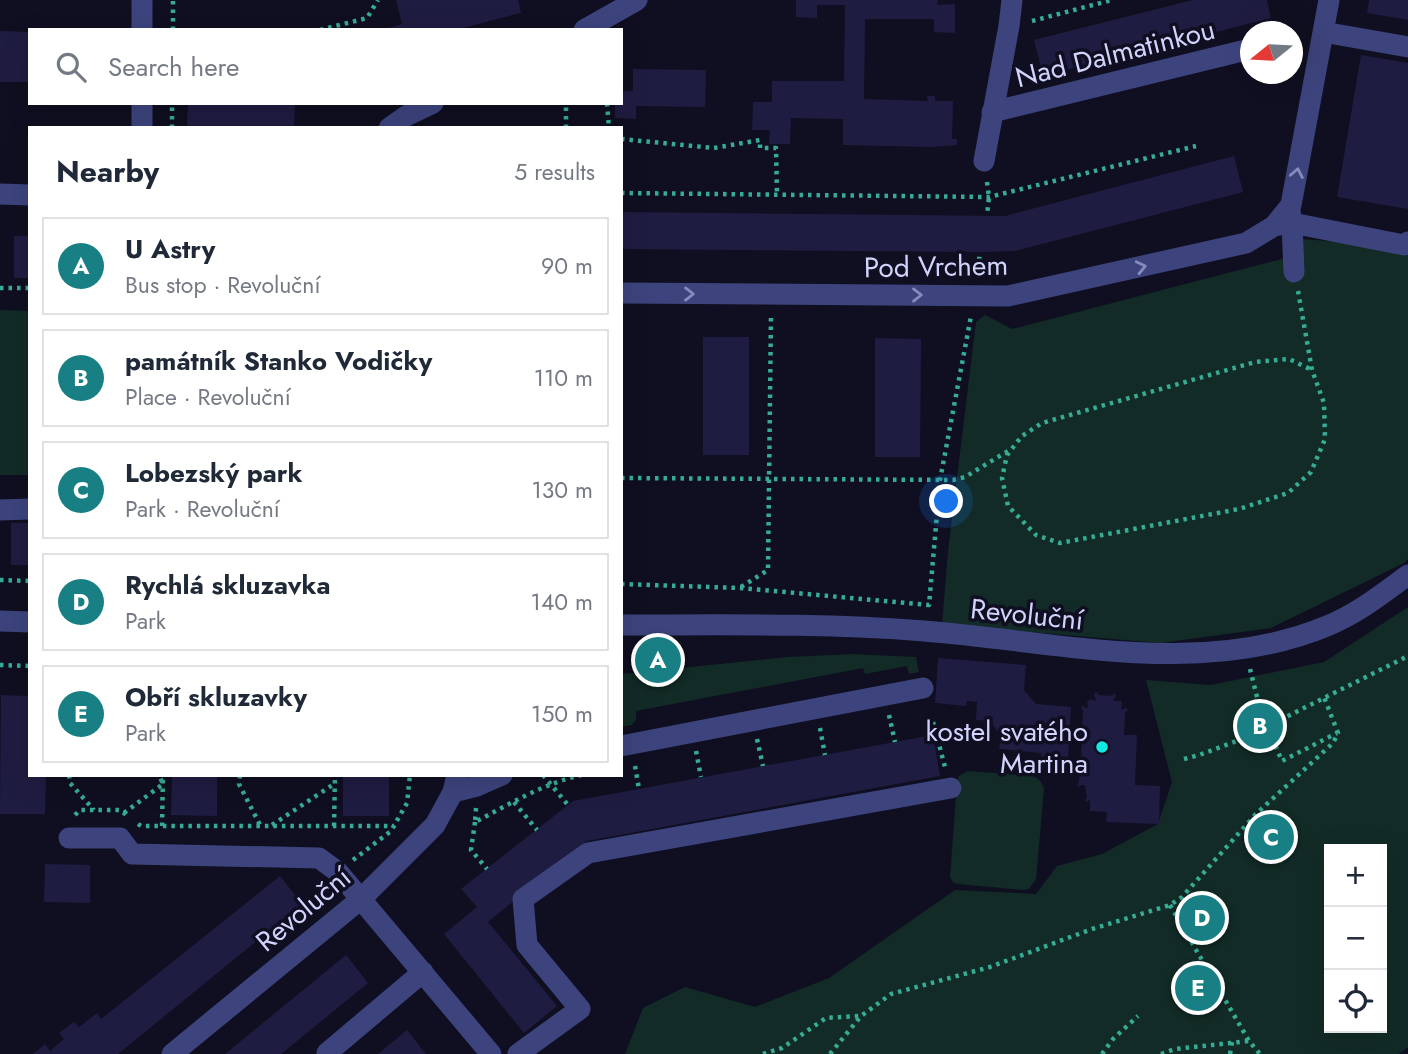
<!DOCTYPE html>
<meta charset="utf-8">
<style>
:root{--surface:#fff;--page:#f2f2f3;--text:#1f2937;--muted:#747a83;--line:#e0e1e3;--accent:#188084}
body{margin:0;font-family:Jost,sans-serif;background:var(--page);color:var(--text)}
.controls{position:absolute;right:21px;bottom:21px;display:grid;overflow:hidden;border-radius:0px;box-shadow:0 7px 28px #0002}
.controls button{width:63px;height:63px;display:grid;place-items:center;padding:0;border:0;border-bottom:2px solid var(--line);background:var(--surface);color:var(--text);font:35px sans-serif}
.compass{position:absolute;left:1240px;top:21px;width:63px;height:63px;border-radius:50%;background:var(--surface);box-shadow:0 7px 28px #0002;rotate:252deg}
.you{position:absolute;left:947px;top:502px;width:24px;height:24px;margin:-18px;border:5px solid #fff;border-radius:50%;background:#1a73e8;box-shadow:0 0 0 10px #1a73e833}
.badge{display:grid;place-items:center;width:46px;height:46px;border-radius:50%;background:var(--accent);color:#fff;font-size:23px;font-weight:700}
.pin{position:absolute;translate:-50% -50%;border:4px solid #fff;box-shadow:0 2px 7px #0006}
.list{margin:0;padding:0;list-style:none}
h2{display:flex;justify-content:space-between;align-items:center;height:91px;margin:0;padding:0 28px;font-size:30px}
h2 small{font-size:23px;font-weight:400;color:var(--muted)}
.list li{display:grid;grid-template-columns:46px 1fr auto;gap:21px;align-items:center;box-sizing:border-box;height:98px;margin:0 14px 14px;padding:0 14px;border:2px solid var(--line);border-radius:0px}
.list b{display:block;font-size:26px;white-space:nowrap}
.list p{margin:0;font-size:23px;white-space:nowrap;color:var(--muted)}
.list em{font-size:23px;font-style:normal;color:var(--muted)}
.icon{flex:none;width:38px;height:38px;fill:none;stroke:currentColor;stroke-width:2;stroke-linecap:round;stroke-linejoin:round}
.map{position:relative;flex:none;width:1408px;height:1054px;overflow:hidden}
.search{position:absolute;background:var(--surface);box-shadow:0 7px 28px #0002;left:28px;top:28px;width:595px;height:77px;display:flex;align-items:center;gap:18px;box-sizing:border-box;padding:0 24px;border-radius:0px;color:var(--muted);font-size:26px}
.panel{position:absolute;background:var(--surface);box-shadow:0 7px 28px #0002;left:28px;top:126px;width:595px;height:651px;border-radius:0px}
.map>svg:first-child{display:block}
</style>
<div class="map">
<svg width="1408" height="1054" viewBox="0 0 1408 1054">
<rect width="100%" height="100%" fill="#0f0f21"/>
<path fill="#122b26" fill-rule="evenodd" d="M1302,239L1408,247V559L1404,563L1271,628L1161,643L942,625L948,551L976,322L985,315L1012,329L1282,259Z
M0,310L30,311V475H0Z
M1408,607V1047L1399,1054H625L643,1008L685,987L755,1007L829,978L955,890L1036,894L1057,866L1102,854L1158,824L1172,782L1146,680L1211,685L1324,662ZM1329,849H1382V1028H1329Z
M853,654L916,657L919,672L909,674L907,666L865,674L863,668L636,711V720L632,725L621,727V674L788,657Z
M968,771L1033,776C1039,779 1042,782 1044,789L1036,879L1029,889L1024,890L958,884L953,882L950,877L957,782L959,776Z"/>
<path fill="#1f1c41" d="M396,0H518L521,13L455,30H381L402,24Z
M796,0H938L937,5L955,4V33L934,32V19H865L864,99L928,101L927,96H935V101H953L952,139H957V145L932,147L843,145V119L791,118L790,144H769L770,130H752L753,102H772V81H844L845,5H817V18L796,17Z
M1193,0H1267L1271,18L1043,76L1034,40Z
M1369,0H1408V20L1367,13Z
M0,31L30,32V82H0Z
M1361,55L1408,63V209L1337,197Z
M633,69L706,70L705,107L636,106V119L615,118V103H621V91H633Z
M188,103H295L294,128L187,127Z
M1234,156L1243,192L1015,251L980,252L621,249V212L1005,216Z
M14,236H30V278H14Z
M703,337H749V455H703Z
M875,338L921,339L920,457H875Z
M11,523H30V565H11Z
M938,658L1026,665L1024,690L1036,704L1071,707L1068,760L1041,758V753L999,749L1001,736L990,721L976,720L977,702L967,701L966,706L935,703Z
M1096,692L1099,695L1111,696L1114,693L1116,696L1113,701H1122L1121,710L1126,708L1128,710L1125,712L1124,735H1137L1135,785L1160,786L1159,824L1106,822L1107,812L1090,811V800L1086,802L1085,800L1087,798L1085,785H1081L1079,787L1077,785L1079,782L1080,760H1078V757H1081L1082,735H1079V732H1082L1083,710L1081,708L1083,705L1085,708H1088L1087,702L1091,699L1096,701L1094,694Z
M1,695L30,696V775H46L45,814H0Z
M933,735L940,776L587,841L488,922L557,1006L524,1033L444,934L477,907L461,889L573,801Z
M172,775H217V816L171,815Z
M343,775H389V816H343Z
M45,864L90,865V903L44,902Z
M280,876L302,904L118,1054H33L45,1044L50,1051L64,1039L59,1033L74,1022L79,1027L97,1013L101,1019Z
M346,955L368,983L281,1054H225Z
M407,1030L426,1054H378Z"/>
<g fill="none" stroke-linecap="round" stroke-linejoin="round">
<path stroke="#36ac94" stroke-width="4.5" stroke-dasharray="3.5 5" stroke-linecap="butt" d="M1032,21L1112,0
M173,30V0
M320,30L367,18L378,0
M607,103L609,128
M172,128V103
M566,128V103
M621,139L714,148L760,140V148H776L777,194
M987,182L989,197L987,215
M621,193L989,197L1196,146
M977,277L980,252
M0,288H30
M1298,291L1312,370L1324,403L1325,439L1311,472L1288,493L1239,509L1060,543L1036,535L1008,506L1002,478L1007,455L1022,436L1042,423L1255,362L1289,359L1312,370
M621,478L953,480L965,477L1008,451
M0,580L30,581
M621,584L740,588L929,605L940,480L971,316
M741,587L768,570L771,313
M0,665L30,666
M1250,669L1260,709
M1249 724a16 16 0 1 1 32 0a16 16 0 1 1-32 0Z
M889,715L895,742
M1280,720L1408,656
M933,722L945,767
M820,728L825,755
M1272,738L1282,761L1337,733
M757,739L763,766
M696,751L701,777
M1184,759L1199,755L1253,735
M635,766L639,789
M69,775L70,783L94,810
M240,775L239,784L260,825
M543,775L568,805
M514,802L537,830
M476,808L475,822C510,804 544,783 582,775
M124,813L163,784L159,775
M75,815L80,810H120L129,817
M475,822L471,850L487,869
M138,824L141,826H394
M272,825L334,784
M162,826L163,775
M334,826L335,775
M353,860L391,831L407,803L410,775
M1170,905L1249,1041
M763,1054L782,1048L826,1018L860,1016
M830,1054L861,1016L891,994L990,967L1092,929L1170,905L1182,897L1256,814L1333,743L1338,733L1324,697
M1102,1054L1113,1039L1138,1016
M1161,1054L1175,1049L1249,1041L1260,1054
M1230,1054L1232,1042"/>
<path stroke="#3d447d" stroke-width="21" d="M142,30V0
M584,30L637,0
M1323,32L1408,47
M992,112L1250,49
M142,128V103
M389,128L406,116L433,103
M984,161L1009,26L1012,0
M0,194L30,195
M1290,211L1292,223L1294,272
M1274,226L1292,223L1404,245L1408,242
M621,293L1008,296L1246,243L1274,226L1291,205L1329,0
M0,510L30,509
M0,621L30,622
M621,625C722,625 823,623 924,631C1056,641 1199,679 1327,626C1357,614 1382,594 1408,575
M621,746L923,688
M453,792L477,786L502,775
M69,838H120L132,854L319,858L338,872L491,1054
M172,1054L361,899L435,825L453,792L457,775
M328,1054L327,1053L423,972
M518,1054L580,1009L527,945L523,899L588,853L951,788"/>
</g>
<defs><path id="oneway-chevron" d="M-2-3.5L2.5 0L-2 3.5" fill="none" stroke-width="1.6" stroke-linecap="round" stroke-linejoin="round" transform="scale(1.75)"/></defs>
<g stroke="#888cbc">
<use href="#oneway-chevron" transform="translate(1297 173) rotate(-79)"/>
<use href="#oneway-chevron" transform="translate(1141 267) rotate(-13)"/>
<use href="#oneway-chevron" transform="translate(689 294)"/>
<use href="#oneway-chevron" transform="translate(917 295)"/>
</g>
<circle fill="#0febe2" stroke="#0f0f21" stroke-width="2.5" cx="1102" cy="747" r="7"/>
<g text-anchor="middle" stroke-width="7" stroke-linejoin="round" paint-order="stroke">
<g font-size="28" fill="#d2d3fc" stroke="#0f0f21">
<text transform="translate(1115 53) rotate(-14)" y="10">Nad Dalmatinkou</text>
<text transform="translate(936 266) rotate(-1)" y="10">Pod Vrchem</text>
<text transform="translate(1027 614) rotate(6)" y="10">Revoluční</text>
<text transform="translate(303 909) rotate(-40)" y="10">Revoluční</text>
</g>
<g font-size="28" fill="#d2d3fc" stroke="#0f0f21" text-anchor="end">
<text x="1088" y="741">kostel svatého<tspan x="1088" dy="32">Martina</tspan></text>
</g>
</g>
</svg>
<div class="controls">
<button>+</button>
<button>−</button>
<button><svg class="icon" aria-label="locate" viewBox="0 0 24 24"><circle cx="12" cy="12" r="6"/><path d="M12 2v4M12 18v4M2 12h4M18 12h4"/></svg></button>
</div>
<svg class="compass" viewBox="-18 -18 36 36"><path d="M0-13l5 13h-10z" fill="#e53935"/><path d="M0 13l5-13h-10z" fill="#747a83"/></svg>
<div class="you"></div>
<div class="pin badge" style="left:658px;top:660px">A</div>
<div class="pin badge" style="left:1260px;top:726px">B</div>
<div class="pin badge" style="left:1271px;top:837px">C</div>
<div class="pin badge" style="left:1202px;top:918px">D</div>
<div class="pin badge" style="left:1198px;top:988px">E</div>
<div class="search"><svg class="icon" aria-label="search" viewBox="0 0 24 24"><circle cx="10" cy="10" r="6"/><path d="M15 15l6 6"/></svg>Search here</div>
<section class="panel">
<h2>Nearby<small>5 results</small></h2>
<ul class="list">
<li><span class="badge">A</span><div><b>U Astry</b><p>Bus stop · Revoluční</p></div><em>90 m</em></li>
<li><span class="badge">B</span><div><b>památník Stanko Vodičky</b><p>Place · Revoluční</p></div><em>110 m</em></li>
<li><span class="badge">C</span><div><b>Lobezský park</b><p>Park · Revoluční</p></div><em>130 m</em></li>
<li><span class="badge">D</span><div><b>Rychlá skluzavka</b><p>Park</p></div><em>140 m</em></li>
<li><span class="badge">E</span><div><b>Obří skluzavky</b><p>Park</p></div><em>150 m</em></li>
</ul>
</section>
</div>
